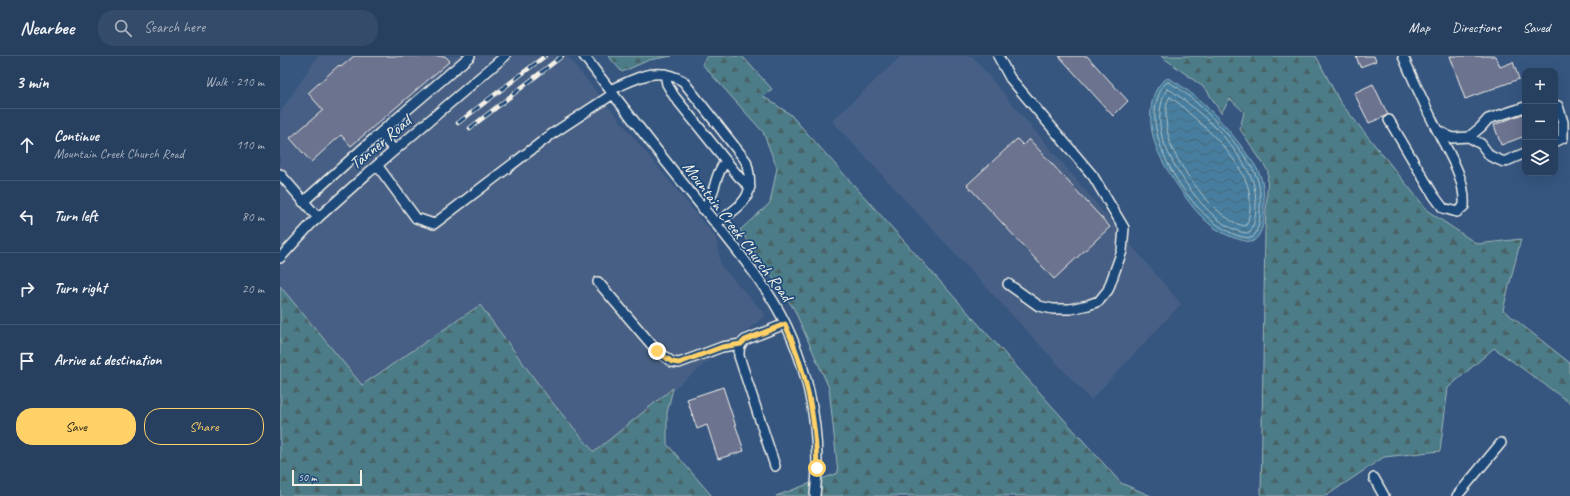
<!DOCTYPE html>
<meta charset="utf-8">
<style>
:root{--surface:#284060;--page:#344b69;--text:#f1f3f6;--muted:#a5afbd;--line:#445975;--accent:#ffd166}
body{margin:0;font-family:Caveat,sans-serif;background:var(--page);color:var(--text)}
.controls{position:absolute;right:12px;top:12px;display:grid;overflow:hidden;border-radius:8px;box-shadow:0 4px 16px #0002}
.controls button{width:36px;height:36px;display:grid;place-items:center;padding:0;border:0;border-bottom:1px solid var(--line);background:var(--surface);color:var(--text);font:20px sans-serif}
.scale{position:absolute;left:12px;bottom:10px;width:70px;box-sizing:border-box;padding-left:4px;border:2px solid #f4f1e8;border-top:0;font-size:11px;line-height:14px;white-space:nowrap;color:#f4f1e8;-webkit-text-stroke:3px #1f4a7a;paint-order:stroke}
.stop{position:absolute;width:12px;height:12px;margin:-9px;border:3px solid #ffd166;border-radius:50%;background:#fff}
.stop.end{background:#ffd166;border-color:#fff;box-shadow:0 1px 4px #0008}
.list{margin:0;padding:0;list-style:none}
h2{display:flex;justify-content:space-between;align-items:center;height:52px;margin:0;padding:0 16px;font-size:17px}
h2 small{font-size:13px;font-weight:400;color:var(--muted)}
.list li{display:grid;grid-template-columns:26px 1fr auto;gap:12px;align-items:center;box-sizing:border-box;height:72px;padding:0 16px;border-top:1px solid var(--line)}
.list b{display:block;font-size:15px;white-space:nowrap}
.list p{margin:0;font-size:13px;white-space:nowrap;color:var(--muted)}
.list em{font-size:13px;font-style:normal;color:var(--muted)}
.actions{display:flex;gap:8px;padding:12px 16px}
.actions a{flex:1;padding:9px 0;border:1px solid var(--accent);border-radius:16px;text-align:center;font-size:14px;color:var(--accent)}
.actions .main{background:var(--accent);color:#111}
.icon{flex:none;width:22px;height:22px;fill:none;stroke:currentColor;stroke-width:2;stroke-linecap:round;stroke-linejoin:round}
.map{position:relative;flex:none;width:1290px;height:440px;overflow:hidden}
header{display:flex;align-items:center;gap:24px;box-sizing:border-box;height:56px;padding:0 20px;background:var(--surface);border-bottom:1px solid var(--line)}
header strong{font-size:19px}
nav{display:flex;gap:22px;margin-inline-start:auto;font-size:14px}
.search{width:280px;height:36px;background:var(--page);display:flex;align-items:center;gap:10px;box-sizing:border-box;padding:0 14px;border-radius:16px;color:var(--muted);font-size:15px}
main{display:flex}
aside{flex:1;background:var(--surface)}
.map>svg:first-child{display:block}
</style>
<header>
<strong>Nearbee</strong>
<div class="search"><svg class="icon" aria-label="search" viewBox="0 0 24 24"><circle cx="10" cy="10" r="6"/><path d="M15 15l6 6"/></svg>Search here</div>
<nav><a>Map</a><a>Directions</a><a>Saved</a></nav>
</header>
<main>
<aside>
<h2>3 min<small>Walk · 210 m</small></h2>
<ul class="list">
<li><svg class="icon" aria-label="ahead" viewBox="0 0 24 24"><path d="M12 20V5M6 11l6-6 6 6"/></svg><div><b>Continue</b><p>Mountain Creek Church Road</p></div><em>110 m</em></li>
<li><svg class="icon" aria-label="left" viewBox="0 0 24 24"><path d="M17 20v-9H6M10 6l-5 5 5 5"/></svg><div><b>Turn left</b></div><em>80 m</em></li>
<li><svg class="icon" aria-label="right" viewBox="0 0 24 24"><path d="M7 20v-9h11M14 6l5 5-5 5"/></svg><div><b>Turn right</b></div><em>20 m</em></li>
<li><svg class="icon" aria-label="arrive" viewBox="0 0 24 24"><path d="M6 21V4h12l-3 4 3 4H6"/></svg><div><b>Arrive at destination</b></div></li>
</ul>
<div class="actions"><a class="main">Save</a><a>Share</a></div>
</aside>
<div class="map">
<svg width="1290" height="440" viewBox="0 0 1290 440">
<defs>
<pattern id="forest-firs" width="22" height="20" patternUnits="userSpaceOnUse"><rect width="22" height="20" fill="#4c7c87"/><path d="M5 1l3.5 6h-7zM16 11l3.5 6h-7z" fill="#4a6266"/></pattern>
<pattern id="water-waves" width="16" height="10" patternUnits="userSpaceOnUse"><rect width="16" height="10" fill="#467e9f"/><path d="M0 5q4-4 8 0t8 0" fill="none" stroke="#476677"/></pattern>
</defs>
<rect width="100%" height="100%" fill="#365680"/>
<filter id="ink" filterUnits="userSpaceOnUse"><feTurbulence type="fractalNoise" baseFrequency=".025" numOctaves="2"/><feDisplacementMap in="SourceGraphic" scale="8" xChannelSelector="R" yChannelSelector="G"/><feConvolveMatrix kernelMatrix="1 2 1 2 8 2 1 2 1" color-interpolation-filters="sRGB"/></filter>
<g filter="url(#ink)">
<path fill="#465f84" d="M38,0H287L436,182L441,210L486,259L315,396L271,345L200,249L82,329L0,230V57Z
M621,0H692L901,248L811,344L552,65Z"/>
<path fill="url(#forest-firs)" stroke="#a0b6b8" d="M328,0H392L369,4L342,16Z
M427,0H462L492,33L484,41L510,58L841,427L871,440H496L558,417L549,332L514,253L460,174L490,147L497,112L483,76L422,8Z
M881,0H1036L1060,46L1148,155L1197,188L1241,183L1223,254L1290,307V347L1214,292L1168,332L1160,395L1104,401L1046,440H981L985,176L988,115L960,73L964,56L950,43L941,57L926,33Z
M0,230L82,329L200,249L271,345L314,396L393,332L387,357V388L432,440H0Z"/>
<path fill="url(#water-waves)" stroke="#8cacbc" d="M888,22C918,37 950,73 969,101C974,107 979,115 981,122C985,134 984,147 984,159C984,168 981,181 972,186C955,184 939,177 926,165C914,154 906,142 897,129C880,104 866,78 872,46C874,36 879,26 888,22Z"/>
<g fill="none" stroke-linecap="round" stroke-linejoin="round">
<path stroke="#aec3cb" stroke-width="1" d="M888,26C913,37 968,96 977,122C981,133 980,145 980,156C980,165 978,176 972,182C923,182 860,86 878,41C880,35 882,29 888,26Z
M887,33C894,33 932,68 939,75C948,85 969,112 973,126C977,141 978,162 970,177C934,178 891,111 882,81C878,65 879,47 887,33Z
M890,41C897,45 903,51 909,57C930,75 955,99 966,125C971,136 972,158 966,170C939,168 902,115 892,92C888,81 886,70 886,59C886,52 886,46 890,41Z"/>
</g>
<path fill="#6c738f" stroke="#f4f1e8" d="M74,0H165L170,5L71,90L61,79L31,106L10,82L43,54L28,37L59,9L61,11Z
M779,0H807L848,45L833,60Z
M1076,0H1094L1096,5L1080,11Z
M1170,0H1216L1220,11L1233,6L1239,23L1185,43Z
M1093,28L1108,59L1089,67L1074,37Z
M1245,57V80L1221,89L1214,69Z
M737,83L743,89L749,83L830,171L774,223L687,129Z
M443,331L464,395L438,403L427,369L417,373L407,343Z"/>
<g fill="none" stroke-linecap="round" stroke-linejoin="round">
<defs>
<path id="minor" d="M304,0C339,46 374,91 410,136C437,169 465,202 488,237C526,295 543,371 535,440
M718,0L730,22L813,120L844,172L842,195L828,234L819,245L808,249L790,253H773L759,250L728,228
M385,18L387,28L394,40L459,121L470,131
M330,34C356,23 375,9 403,25L466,105C477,143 463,147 436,168
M1275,49L1278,50L1283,66V82L1275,86
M1109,64L1154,140L1163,152L1177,156L1184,150C1186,121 1167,95 1155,70C1144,47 1133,24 1123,0
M1157,74L1172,82L1189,81L1201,71L1208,63L1245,51
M100,77L114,94
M1189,81L1201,88L1210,100L1224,106L1245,97
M97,109L136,162L154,168L272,78L333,38
M0,118L38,162
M23,146L100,77L190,0
M423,153C437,137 433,120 446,105
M0,202L31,168L88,117L225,0
M318,226L377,295L392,306L399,307L442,291L461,288
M495,410L459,300C459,293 459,289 465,284L505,268
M1094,422L1104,440
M1177,440L1221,387"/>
</defs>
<use href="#minor" stroke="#f4f1e8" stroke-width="12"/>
<use href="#minor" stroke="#1f4a7a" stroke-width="9"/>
<defs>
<path id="rail" d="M178,67L265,0
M190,72L282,0"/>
</defs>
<use href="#rail" stroke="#f4f1e8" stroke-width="4.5"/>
<use href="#rail" stroke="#1f4a7a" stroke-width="3" stroke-dasharray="9" stroke-linecap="butt"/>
</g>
</g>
<g fill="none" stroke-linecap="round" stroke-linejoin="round" filter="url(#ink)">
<path stroke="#ffd166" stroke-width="5" d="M377,295L392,306L399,307L442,291L461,288L465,284L505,268C526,314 536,362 537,412"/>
</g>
<g text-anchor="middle" stroke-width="3.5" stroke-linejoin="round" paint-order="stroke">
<g font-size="17" fill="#f4f1e8" stroke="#1f4a7a">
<text transform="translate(100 86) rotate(-40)" y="6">Tanner Road</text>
<text transform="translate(458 175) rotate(53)" y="6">Mountain Creek Church Road</text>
</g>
</g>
</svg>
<div class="controls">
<button>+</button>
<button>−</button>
<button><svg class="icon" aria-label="layers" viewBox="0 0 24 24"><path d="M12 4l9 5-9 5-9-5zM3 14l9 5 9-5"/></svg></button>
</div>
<div class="scale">50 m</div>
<div class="stop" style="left:537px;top:412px"></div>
<div class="stop end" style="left:377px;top:295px"></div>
</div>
</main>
